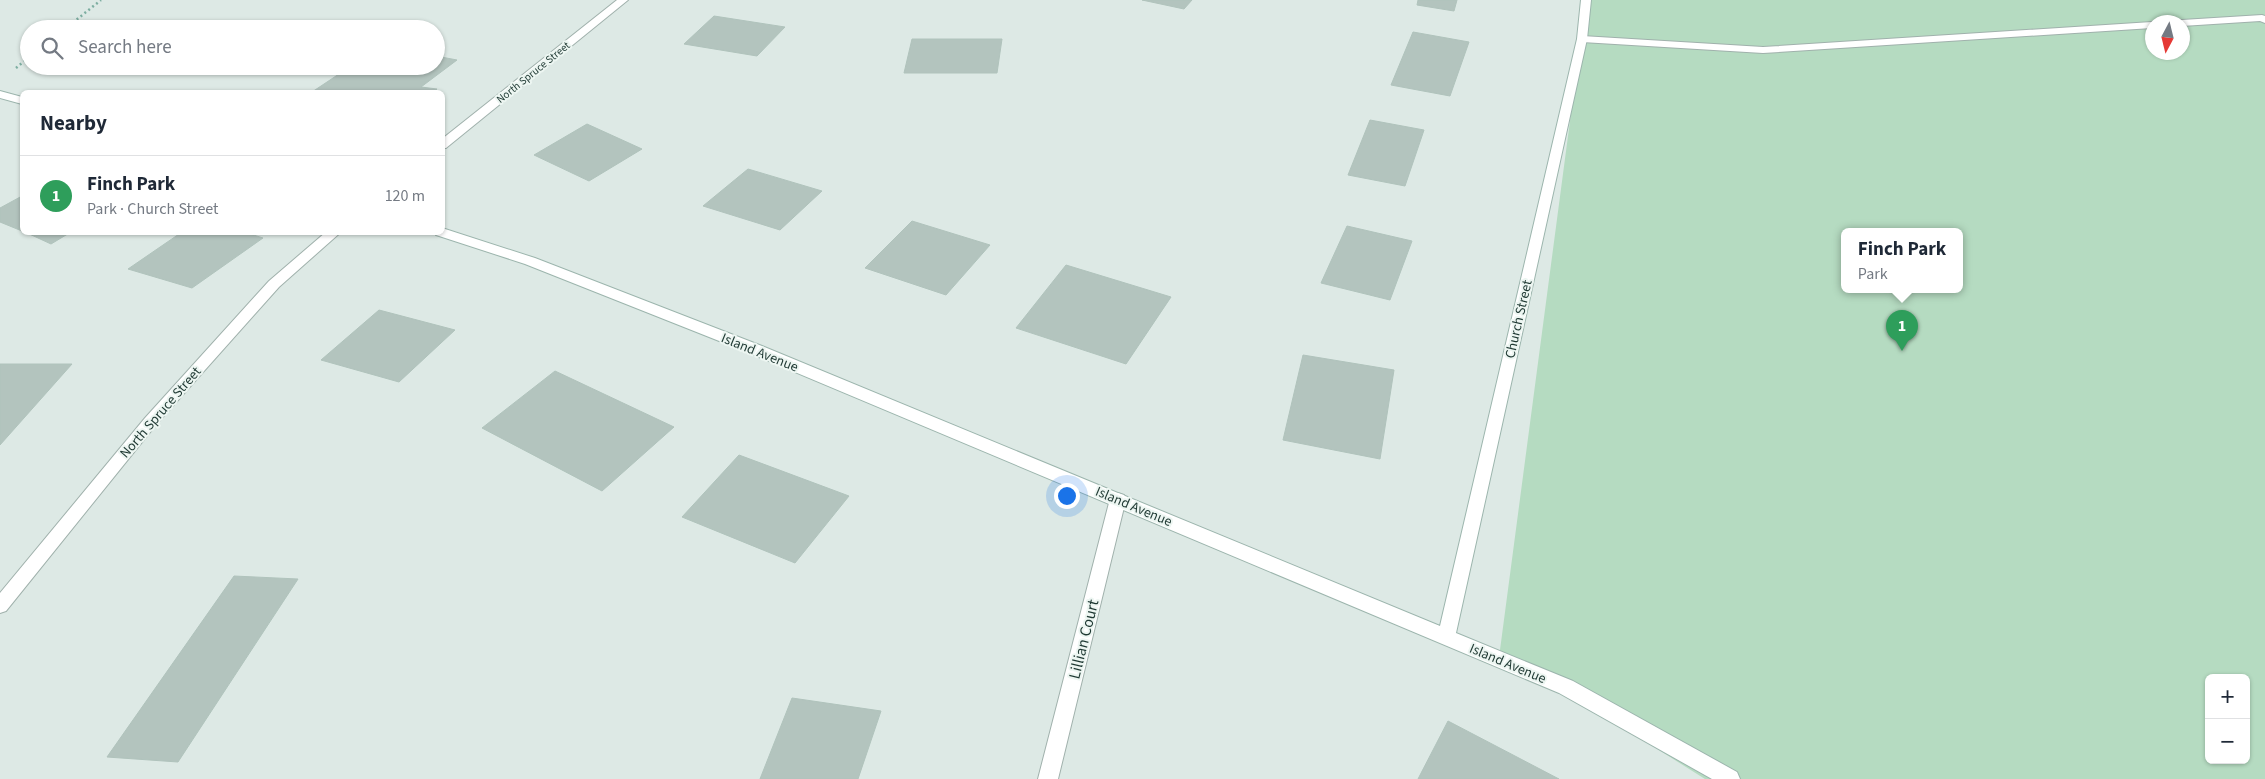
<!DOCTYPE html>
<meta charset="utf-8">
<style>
:root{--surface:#fff;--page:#f6f6f7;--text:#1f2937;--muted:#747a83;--line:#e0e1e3;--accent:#7e5143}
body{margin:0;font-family:"Source Sans 3",sans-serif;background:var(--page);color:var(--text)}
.controls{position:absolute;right:15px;bottom:15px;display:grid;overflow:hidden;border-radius:8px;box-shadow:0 1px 4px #0004}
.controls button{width:45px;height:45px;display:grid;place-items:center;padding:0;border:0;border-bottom:1px solid var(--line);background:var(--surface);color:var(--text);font:25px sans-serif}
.compass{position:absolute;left:2145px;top:15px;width:45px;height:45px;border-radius:50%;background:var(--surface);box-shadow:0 1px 4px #0004;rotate:187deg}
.you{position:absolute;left:1066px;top:495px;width:18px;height:18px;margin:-12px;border:4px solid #fff;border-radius:50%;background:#1a73e8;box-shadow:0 0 0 8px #1a73e833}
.badge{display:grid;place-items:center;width:32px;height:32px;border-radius:50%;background:var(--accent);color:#fff;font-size:16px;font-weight:700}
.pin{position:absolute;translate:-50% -41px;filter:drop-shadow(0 1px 2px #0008)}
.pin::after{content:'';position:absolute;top:26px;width:18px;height:15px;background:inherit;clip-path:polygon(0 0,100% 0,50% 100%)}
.popup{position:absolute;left:1841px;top:228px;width:122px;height:65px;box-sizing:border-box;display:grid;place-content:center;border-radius:8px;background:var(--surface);filter:drop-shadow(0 1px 4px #0005);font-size:16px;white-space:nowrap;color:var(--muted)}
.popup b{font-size:19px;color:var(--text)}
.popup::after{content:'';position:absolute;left:50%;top:100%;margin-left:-10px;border:10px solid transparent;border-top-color:var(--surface)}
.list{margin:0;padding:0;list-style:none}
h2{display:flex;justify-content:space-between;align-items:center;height:65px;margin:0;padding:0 20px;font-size:21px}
h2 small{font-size:16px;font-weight:400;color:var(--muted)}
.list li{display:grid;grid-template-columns:32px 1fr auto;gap:15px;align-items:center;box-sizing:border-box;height:80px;padding:0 20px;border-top:1px solid var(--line)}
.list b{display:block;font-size:19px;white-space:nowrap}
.list p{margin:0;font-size:16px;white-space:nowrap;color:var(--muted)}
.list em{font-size:16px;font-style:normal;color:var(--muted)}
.icon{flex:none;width:28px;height:28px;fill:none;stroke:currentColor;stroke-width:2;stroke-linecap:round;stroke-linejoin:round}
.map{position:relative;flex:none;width:2265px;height:779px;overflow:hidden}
.search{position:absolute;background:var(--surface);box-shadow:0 1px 4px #0004;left:20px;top:20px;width:425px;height:55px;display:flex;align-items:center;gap:12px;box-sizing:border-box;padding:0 18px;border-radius:28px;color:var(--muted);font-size:19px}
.panel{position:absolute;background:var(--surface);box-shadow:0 1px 4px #0004;left:20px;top:90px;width:425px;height:145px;border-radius:8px}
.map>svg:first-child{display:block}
</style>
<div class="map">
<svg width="2265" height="779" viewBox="0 0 2265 779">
<rect width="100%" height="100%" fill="#dde9e5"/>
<path fill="#b5dbc1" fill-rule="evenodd" d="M1586,0H2265V779H1705L1500,650ZM2152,22H2182V52H2152ZM1844,232H1960V290H1844ZM2209,678H2246V760H2209Z"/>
<path fill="#b3c4be" stroke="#b0c3bc" d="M1142,0H1192L1184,9Z
M1418,0H1457L1454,11L1417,5Z
M714,16L785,27L757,56L684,44Z
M255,21L318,29H244Z
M1413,32L1469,42L1450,96L1391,85Z
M912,39H1002L997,73H904Z
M436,56L457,60L421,87L437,89L433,92H312L348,68L377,73L387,66H436Z
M1370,120L1424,130L1405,186L1348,175Z
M587,124L642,149L589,181L534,155Z
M748,169L822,191L780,230L703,206Z
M22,196V231L0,222V208Z
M912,221L990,245L946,295L865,268Z
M1347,226L1412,241L1390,300L1321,283Z
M25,232H71L51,244Z
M182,232H244L263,238L192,288L128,269Z
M1066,265L1171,297L1126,364L1016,328Z
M379,310L455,330L399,382L321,360Z
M1303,355L1394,370L1380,459L1283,440Z
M0,364H72L0,445Z
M555,371L674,427L602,491L482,428Z
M739,455L849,496L795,563L682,517Z
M234,576L298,579L178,762L107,757Z
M792,698L881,711L858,779H760Z
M1448,721L1559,779H1418Z"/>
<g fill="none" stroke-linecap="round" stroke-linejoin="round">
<defs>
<path id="lane" d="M2262,15L2265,16V23L2260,21L2182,26V22H2177L2182,20Z
M2152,22H2155H2152V28L1763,53L1582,42L1577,39L1582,36L1763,47Z"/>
<path id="street" d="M617,0H628L446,148H442V139Z
M326,232H341L279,287L155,426L6,611L0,613V593L145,418L269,281Z
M1118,493L1124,495L1126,499L1058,779H1038L1110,499L1112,495Z"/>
<path id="secondary" d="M1581,0H1591L1587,39L1456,633L1573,681L1737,772L1740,779H1712L1559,693L752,354L525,264L436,235L435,232H442V228L535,258L762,346L1440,626L1577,39Z
M0,91L22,97V104L0,98Z"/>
</defs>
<use href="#lane" stroke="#a0b1ac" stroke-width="2"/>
<use href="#street" stroke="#a0b1ac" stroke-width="2"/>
<use href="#secondary" stroke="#9cb5ad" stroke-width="2"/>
<path stroke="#7daea1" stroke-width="2.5" stroke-dasharray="2 3" stroke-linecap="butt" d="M65,29L101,0
M16,68L29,57"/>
<use href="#lane" fill="#fff" fill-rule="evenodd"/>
<use href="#street" fill="#fff" fill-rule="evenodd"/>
<use href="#secondary" fill="#fff" fill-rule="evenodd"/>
</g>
<g text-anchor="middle" stroke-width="4" stroke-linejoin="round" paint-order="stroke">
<g font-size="11" fill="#1f3933" stroke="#edf6f2">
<text transform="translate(533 72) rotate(-39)" y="4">North Spruce Street</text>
</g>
<g font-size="14" fill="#1f3933" stroke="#edf6f2">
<text transform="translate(1518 319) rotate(-77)" y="5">Church Street</text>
<text transform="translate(760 352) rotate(22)" y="5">Island Avenue</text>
<text transform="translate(160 412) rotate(-49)" y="5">North Spruce Street</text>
<text transform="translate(1134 506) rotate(23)" y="5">Island Avenue</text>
<text transform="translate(1508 663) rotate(23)" y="5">Island Avenue</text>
</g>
<g font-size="16" fill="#1f3933" stroke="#edf6f2">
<text transform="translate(1083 639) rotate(-76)" y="6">Lillian Court</text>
</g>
</g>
</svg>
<div class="controls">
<button>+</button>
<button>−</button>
</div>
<svg class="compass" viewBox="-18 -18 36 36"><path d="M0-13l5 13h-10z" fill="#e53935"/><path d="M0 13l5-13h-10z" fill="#747a83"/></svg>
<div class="you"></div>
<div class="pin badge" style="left:1902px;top:351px;background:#2e9e5b">1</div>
<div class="popup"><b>Finch Park</b>Park</div>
<div class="search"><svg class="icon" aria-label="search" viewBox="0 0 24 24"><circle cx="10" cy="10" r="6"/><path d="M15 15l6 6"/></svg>Search here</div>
<section class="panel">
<h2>Nearby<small></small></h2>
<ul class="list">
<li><span class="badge" style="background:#2e9e5b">1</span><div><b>Finch Park</b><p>Park · Church Street</p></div><em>120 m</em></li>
</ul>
</section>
</div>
